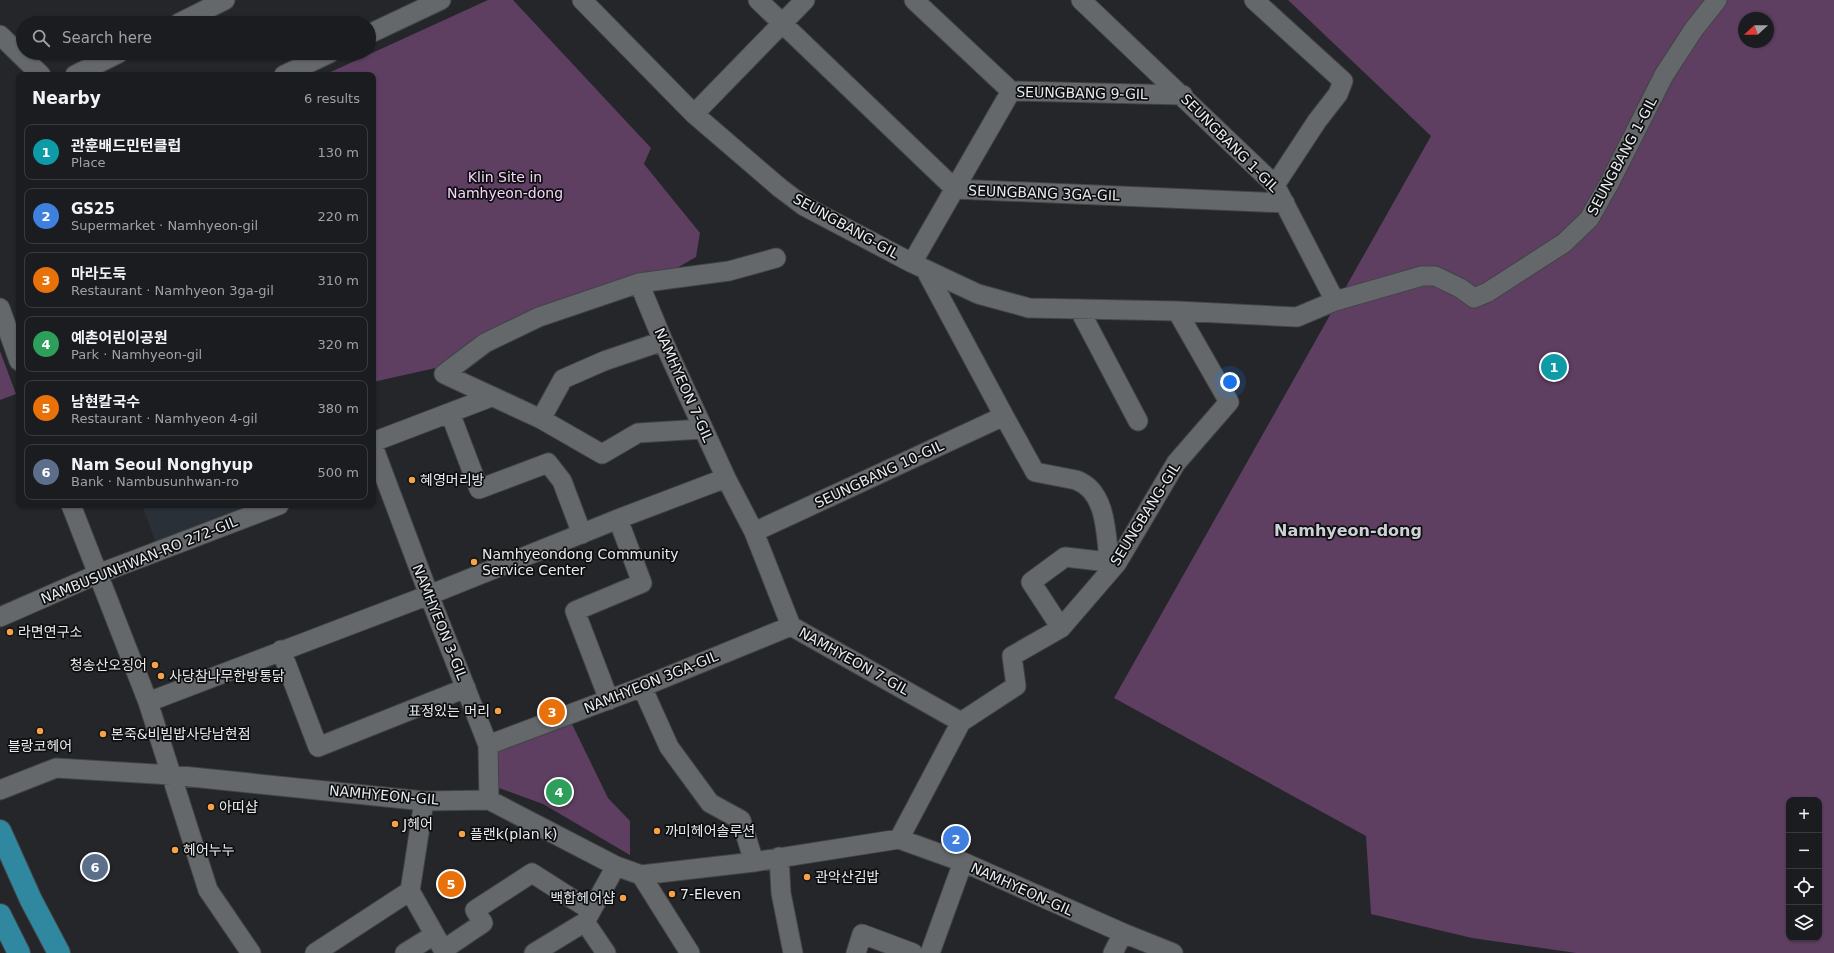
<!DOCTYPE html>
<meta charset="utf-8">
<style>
:root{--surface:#1b1c1f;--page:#242528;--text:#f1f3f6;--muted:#a0a1a4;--line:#393a3d;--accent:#f6a247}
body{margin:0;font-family:"DejaVu Sans","Noto Sans KR",sans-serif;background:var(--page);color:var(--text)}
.controls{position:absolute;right:12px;bottom:12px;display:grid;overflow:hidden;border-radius:8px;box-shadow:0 1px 3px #0004}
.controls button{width:36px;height:36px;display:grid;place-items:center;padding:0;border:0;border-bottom:1px solid var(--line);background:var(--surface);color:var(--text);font:20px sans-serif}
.compass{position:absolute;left:1738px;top:12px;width:36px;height:36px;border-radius:50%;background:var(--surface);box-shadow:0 1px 3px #0004;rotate:249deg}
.you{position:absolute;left:1230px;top:382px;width:14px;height:14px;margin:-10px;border:3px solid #fff;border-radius:50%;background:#1a73e8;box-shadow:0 0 0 6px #1a73e833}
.badge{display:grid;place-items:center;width:26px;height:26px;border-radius:50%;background:var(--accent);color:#fff;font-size:13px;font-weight:700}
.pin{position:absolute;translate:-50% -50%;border:2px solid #fff;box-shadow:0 1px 4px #0006}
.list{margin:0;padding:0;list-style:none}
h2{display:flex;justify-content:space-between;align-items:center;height:52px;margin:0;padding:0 16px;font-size:17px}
h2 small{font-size:13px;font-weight:400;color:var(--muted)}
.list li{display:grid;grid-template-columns:26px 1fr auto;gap:12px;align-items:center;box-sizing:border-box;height:56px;margin:0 8px 8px;padding:0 8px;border:1px solid var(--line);border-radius:8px}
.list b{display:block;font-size:15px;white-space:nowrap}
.list p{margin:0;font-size:13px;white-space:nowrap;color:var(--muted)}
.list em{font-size:13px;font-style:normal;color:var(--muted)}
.icon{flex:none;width:22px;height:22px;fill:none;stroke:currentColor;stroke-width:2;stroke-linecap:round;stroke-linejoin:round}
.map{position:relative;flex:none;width:1834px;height:953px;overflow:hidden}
.search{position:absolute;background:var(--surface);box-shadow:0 1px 3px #0004;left:16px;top:16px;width:360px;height:44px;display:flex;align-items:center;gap:10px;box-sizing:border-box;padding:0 14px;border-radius:22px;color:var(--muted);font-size:15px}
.panel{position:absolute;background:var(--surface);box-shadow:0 1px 3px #0004;left:16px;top:72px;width:360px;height:436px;border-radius:8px}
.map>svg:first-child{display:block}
</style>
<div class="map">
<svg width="1834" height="953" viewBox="0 0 1834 953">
<rect width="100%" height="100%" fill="#242629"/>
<path fill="#2a3038" d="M142,505H248L251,513L158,549Z"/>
<path fill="#5e3e61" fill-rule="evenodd" d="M488,0H513L651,148L644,164L700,233L696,257L656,280L540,313L458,363L373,382V75H324Z
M1288,0H1834V953H1576L1472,938L1371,914L1366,836L1114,698L1431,136ZM1744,18H1768V42H1744ZM1789,800H1819V938H1789Z
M0,351L16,394L0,400Z
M571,722L608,798L630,821V855L543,804L496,787L495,749Z"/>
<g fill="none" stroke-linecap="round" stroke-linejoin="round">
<defs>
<path id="minor" d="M582,0L694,114L780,188L804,206L912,263L978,294L1029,308L1177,311L1297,317L1335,301L1422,276H1435L1460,288L1474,298L1488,292L1564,243L1589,219L1610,182L1664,75L1694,29L1717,0
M758,0L955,189L1285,203
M914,0L1011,91
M1081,0L1275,185L1335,301
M1254,0L1343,81L1338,94L1317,121L1275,185
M179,23L225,0
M369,34L441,0
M0,35L41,75
M75,75L119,53
M284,75L330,53
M694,114L805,0
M912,263L1011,91L1183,95
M639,283L729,271L776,258
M0,308L19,361
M1079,309L1138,421
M450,413L479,489L548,463L562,481L582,534
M1004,416L1035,472L1076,480C1107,491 1106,535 1109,561
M541,419L563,379L604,361L663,341
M703,429L638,433L602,454L541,419L444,374L485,343L539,317L639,283L663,341L726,478L754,532L791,626L961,722L899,839
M373,442L491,397
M373,446L429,595L488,745L489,800
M71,505L148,702L208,890L251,953
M754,532L1004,416L925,269
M0,617L98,574L279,505
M1061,628L1031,582L1065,557L1117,563
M281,650L318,747L466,688
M642,687L669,747L710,803L741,820L754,862
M609,700L575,611L642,583L618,519
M148,702L429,595L618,519L726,478
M961,722L1016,686L1012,656L1061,628L1117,563L1176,463L1229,402L1177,311
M488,745L642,687L791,626
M0,790L56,768L172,775L424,801L489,800L616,866L641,875L754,862L899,839L963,862L1123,933L1173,953
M424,801L410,891L445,953
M779,857L781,893L793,953
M641,875L690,953
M585,922L606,953
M443,950L483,923L475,910L532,873L590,910
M315,953L410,891
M405,953L434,935
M534,953L585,922L616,866
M856,953L862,934L913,953
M930,953L963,862
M1113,953L1123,933"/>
<path id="major" d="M0,831L31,900L59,953
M0,915L19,953"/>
</defs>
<use href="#minor" stroke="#424446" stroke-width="21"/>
<use href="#major" stroke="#424446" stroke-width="24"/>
<use href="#minor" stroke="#65686b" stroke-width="19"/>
<use href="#major" stroke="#2f889f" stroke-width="22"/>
</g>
<g fill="#f6a247" stroke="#0e0f10" stroke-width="1.5">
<circle cx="412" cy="480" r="4"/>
<circle cx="474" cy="562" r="4"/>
<circle cx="10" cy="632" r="4"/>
<circle cx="155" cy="665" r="4"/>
<circle cx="161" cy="676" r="4"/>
<circle cx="498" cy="711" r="4"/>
<circle cx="40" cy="731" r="4"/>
<circle cx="103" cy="734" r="4"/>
<circle cx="211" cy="807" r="4"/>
<circle cx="395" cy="824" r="4"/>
<circle cx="657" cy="831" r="4"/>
<circle cx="462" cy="834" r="4"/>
<circle cx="175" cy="850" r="4"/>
<circle cx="807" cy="877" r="4"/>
<circle cx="672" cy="894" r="4"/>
<circle cx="623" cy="898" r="4"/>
</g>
<g text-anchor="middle" stroke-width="3.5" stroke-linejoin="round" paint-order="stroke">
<g font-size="14" fill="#e8eaec" stroke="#0e0f10">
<text transform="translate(1082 93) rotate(1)" y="5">SEUNGBANG 9-GIL</text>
<text transform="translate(1230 143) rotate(45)" y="5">SEUNGBANG 1-GIL</text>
<text transform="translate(1622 156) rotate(-62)" y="5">SEUNGBANG 1-GIL</text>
<text transform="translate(1044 193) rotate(2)" y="5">SEUNGBANG 3GA-GIL</text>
<text transform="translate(846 226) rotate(29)" y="5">SEUNGBANG-GIL</text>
<text transform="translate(684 385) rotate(66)" y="5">NAMHYEON 7-GIL</text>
<text transform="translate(879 474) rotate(-25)" y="5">SEUNGBANG 10-GIL</text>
<text transform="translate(1145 514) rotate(-58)" y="5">SEUNGBANG-GIL</text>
<text transform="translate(139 560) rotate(-22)" y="5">NAMBUSUNHWAN-RO 272-GIL</text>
<text transform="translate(440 622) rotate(68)" y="5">NAMHYEON 3-GIL</text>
<text transform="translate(854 661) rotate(29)" y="5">NAMHYEON 7-GIL</text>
<text transform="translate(651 682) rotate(-22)" y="5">NAMHYEON 3GA-GIL</text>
<text transform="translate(384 795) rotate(5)" y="5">NAMHYEON-GIL</text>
<text transform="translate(1022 889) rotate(24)" y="5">NAMHYEON-GIL</text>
</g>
<g font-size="14" fill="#f8d4fc" stroke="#0e0f10">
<text x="505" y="182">Klin Site in<tspan x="505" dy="16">Namhyeon-dong</tspan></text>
</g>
<g font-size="14" fill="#e8eaec" stroke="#0e0f10" text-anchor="start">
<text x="420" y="485">혜영머리방</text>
<text x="482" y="559">Namhyeondong Community<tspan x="482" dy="16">Service Center</tspan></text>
<text x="18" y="637">라면연구소</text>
<text x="147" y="670" text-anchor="end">청송산오징어</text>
<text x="169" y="681">사당참나무한방통닭</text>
<text x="490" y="716" text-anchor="end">표정있는 머리</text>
<text x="111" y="739">본죽&amp;비빔밥사당남현점</text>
<text x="40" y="751" text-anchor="middle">블랑코헤어</text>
<text x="219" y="812">아띠샵</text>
<text x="403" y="829">J헤어</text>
<text x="665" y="836">까미헤어솔루션</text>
<text x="470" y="839">플랜k(plan k)</text>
<text x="183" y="855">헤어누누</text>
<text x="815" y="882">관악산김밥</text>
<text x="680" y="899">7-Eleven</text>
<text x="615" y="903" text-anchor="end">백합헤어샵</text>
</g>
<g font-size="16" font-weight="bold" fill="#cdd0d4" stroke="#0e0f10">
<text x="1348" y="536">Namhyeon-dong</text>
</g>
</g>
</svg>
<div class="controls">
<button>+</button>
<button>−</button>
<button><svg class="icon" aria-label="locate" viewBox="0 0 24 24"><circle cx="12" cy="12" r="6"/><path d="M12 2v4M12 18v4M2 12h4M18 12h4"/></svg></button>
<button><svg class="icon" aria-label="layers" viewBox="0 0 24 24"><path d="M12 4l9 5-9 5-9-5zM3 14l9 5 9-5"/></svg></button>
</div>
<svg class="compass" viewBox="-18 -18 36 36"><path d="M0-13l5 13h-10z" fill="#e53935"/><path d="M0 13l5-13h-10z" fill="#a0a1a4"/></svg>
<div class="you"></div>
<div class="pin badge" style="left:1554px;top:367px;background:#0f9aa8">1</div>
<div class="pin badge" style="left:956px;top:839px;background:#3f7fe0">2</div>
<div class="pin badge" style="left:552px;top:712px;background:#e8710a">3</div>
<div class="pin badge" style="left:559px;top:792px;background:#2e9e5b">4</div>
<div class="pin badge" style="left:451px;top:884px;background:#e8710a">5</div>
<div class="pin badge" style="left:95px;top:867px;background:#5c6f8a">6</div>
<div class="search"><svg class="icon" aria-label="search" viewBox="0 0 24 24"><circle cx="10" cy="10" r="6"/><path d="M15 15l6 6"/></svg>Search here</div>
<section class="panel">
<h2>Nearby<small>6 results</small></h2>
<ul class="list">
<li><span class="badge" style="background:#0f9aa8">1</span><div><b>관훈배드민턴클럽</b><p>Place</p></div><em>130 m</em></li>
<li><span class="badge" style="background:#3f7fe0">2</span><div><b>GS25</b><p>Supermarket · Namhyeon-gil</p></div><em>220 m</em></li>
<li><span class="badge" style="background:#e8710a">3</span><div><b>마라도둑</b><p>Restaurant · Namhyeon 3ga-gil</p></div><em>310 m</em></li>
<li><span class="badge" style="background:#2e9e5b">4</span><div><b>예촌어린이공원</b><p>Park · Namhyeon-gil</p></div><em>320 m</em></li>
<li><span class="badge" style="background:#e8710a">5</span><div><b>남현칼국수</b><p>Restaurant · Namhyeon 4-gil</p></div><em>380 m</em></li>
<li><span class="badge" style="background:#5c6f8a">6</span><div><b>Nam Seoul Nonghyup</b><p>Bank · Nambusunhwan-ro</p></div><em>500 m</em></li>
</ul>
</section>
</div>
